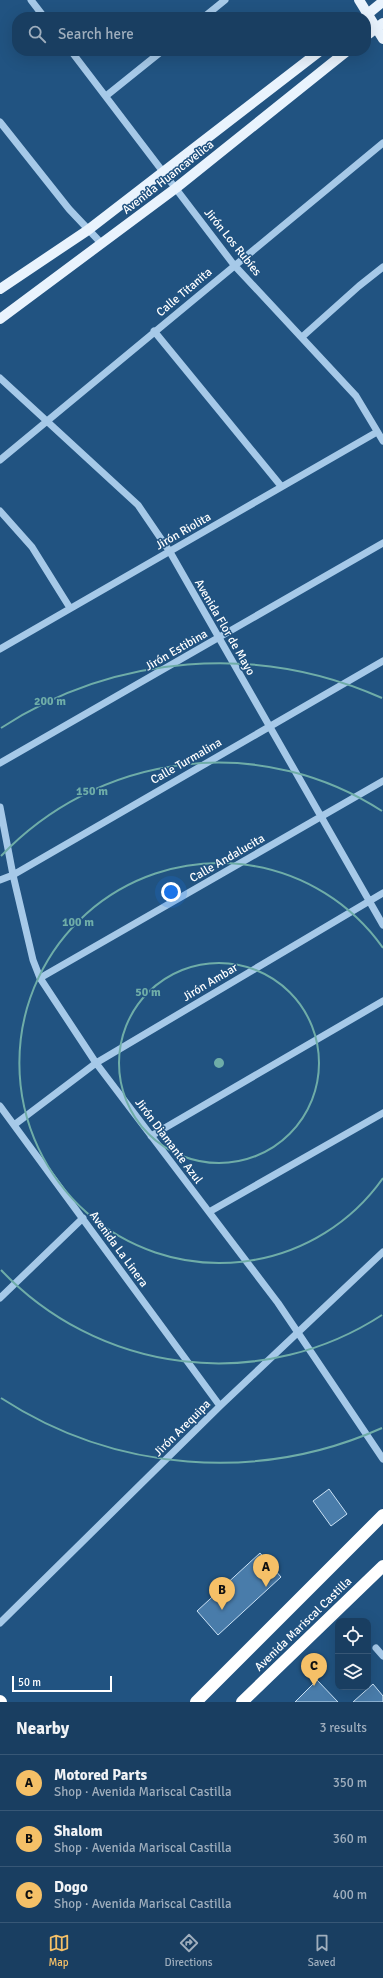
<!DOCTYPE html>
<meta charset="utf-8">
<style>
:root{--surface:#193e61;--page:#224567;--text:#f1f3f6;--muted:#9faebd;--line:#375776;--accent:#f5c067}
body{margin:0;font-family:Signika,sans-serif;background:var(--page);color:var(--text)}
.controls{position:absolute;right:12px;bottom:12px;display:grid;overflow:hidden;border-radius:8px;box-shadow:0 4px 16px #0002}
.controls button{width:36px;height:36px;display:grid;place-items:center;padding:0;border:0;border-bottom:1px solid var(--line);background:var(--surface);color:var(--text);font:20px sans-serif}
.scale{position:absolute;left:12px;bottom:10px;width:100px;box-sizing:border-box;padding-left:4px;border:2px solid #fff;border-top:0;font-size:11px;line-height:14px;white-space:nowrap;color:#fff;-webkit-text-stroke:3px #215381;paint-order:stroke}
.you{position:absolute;left:171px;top:892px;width:14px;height:14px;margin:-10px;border:3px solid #fff;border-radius:50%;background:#1a73e8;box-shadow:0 0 0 6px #1a73e833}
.badge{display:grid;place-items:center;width:26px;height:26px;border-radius:50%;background:var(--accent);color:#111;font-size:13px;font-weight:700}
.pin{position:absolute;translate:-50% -33px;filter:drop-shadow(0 1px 2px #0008)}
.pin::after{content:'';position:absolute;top:21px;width:14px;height:12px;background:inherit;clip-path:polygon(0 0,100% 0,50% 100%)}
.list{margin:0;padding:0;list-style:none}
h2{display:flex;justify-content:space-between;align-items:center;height:52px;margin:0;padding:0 16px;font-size:17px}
h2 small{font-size:13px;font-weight:400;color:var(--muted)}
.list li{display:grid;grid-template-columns:26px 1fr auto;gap:12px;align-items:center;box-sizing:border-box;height:56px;padding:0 16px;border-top:1px solid var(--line)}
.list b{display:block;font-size:15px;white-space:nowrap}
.list p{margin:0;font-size:13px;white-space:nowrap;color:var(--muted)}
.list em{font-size:13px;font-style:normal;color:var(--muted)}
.icon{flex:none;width:22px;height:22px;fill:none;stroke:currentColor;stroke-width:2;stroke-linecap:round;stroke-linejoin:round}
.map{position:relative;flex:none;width:383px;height:1702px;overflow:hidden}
.search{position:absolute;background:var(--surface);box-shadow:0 4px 16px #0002;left:12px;right:12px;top:12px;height:44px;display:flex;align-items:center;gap:10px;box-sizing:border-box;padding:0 14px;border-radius:16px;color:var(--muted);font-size:15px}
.sheet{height:220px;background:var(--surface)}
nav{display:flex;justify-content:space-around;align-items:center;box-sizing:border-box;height:56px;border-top:1px solid var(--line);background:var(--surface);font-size:11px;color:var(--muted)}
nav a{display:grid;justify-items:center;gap:2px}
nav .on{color:var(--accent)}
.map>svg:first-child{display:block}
</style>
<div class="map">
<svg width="383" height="1702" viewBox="0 0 383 1702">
<rect width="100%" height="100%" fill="#215381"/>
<path fill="#497caa" stroke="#cae2f6" d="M329,1489L347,1514L331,1526L313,1501Z
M260,1553L281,1577L218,1635L197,1611Z
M317,1680L338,1702H295Z
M373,1684L383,1696V1702H353Z"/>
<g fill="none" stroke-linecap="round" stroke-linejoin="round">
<path stroke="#a6c9e8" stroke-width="7" d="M31,0L44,17
M204,17L225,0
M71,51L234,265L356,396L383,441
M106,96L162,51
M0,122L69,209L102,244
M154,331L281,486
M302,337L359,286L383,267
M0,378L138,505L170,552L383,925
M0,460L383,143
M0,511L32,547L70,608
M0,649L377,432
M0,763L383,543
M0,807L13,875L33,960L40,978L96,1063L278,1303L383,1459
M0,880L13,875L383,661
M40,978L383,781
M0,1106L220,1406
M14,1125L96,1063L383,893
M151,1136L383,1001
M209,1212L383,1113
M0,1298L83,1218
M0,1623L220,1406L383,1252
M376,1648L383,1656"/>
<path stroke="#e9f3fd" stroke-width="10" d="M359,0L383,39
M364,17L380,4
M366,36L383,23
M0,289L88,230L320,51
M0,319L176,188L347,51"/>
<path stroke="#fff" stroke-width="12" d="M0,1701L1,1702
M196,1702L383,1515
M242,1702L383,1566"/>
</g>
<g fill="none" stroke="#6fada8" stroke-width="2">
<circle cx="219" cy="1063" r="100"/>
<path d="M383 1178A200 200 0 1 1 383 948"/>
<path d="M382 1315A300 300 0 0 1 1 1270M1 856A300 300 0 0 1 382 811"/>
<path d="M382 1428A400 400 0 0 1 1 1398M1 728A400 400 0 0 1 382 698"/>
</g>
<g text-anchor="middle" stroke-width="3" stroke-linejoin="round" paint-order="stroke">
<g font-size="12" fill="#fff" stroke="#215381">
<text transform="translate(168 177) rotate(-38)" y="4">Avenida Huancavelica</text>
<text transform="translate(233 242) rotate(51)" y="4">Jirón Los Rubíes</text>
<text transform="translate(184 292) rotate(-40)" y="4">Calle Titanita</text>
<text transform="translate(183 531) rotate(-30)" y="4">Jirón Riolita</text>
<text transform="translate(225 627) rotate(60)" y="4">Avenida Flor de Mayo</text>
<text transform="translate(176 650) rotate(-30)" y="4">Jirón Estibina</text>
<text transform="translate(186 761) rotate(-30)" y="4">Calle Turmalina</text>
<text transform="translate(227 858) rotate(-30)" y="4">Calle Andalucita</text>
<text transform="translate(210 982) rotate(-31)" y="4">Jirón Ambar</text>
<text transform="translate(169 1141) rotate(53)" y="4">Jirón Diamante Azul</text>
<text transform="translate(119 1249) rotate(54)" y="4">Avenida La Linera</text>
<text transform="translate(182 1428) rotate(-45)" y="4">Jirón Arequipa</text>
<text transform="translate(303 1624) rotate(-44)" y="4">Avenida Mariscal Castilla</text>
</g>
</g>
<circle cx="219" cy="1063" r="6" fill="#6fada8" stroke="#215381" stroke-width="2"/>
<g font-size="12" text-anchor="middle" font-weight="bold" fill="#6fada8" stroke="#215381" stroke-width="3" stroke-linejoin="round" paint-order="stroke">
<text x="50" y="705">200 m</text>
<text x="92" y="795">150 m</text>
<text x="78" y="926">100 m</text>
<text x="148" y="996">50 m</text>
</g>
</svg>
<div class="controls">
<button><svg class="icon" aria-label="locate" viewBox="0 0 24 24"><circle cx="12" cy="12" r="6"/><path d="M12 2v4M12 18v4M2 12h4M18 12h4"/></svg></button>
<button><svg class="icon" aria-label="layers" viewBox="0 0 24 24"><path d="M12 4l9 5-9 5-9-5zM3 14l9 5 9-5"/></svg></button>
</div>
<div class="scale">50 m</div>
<div class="you"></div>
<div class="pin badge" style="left:266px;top:1587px">A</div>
<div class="pin badge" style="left:222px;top:1610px">B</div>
<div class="pin badge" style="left:314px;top:1686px">C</div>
<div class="search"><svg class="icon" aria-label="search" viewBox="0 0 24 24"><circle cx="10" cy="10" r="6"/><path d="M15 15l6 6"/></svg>Search here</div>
</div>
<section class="sheet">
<h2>Nearby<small>3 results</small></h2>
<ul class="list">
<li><span class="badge">A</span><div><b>Motored Parts</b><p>Shop · Avenida Mariscal Castilla</p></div><em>350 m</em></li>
<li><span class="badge">B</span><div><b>Shalom</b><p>Shop · Avenida Mariscal Castilla</p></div><em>360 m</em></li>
<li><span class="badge">C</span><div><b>Dogo</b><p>Shop · Avenida Mariscal Castilla</p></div><em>400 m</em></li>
</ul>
</section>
<nav>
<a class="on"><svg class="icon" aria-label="map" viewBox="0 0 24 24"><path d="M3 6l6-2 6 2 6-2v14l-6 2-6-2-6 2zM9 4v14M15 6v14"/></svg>Map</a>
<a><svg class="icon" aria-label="directions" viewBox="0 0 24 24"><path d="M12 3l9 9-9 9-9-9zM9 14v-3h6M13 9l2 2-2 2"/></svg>Directions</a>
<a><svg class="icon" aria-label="saved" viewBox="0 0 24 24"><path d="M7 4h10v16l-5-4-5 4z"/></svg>Saved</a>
</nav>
